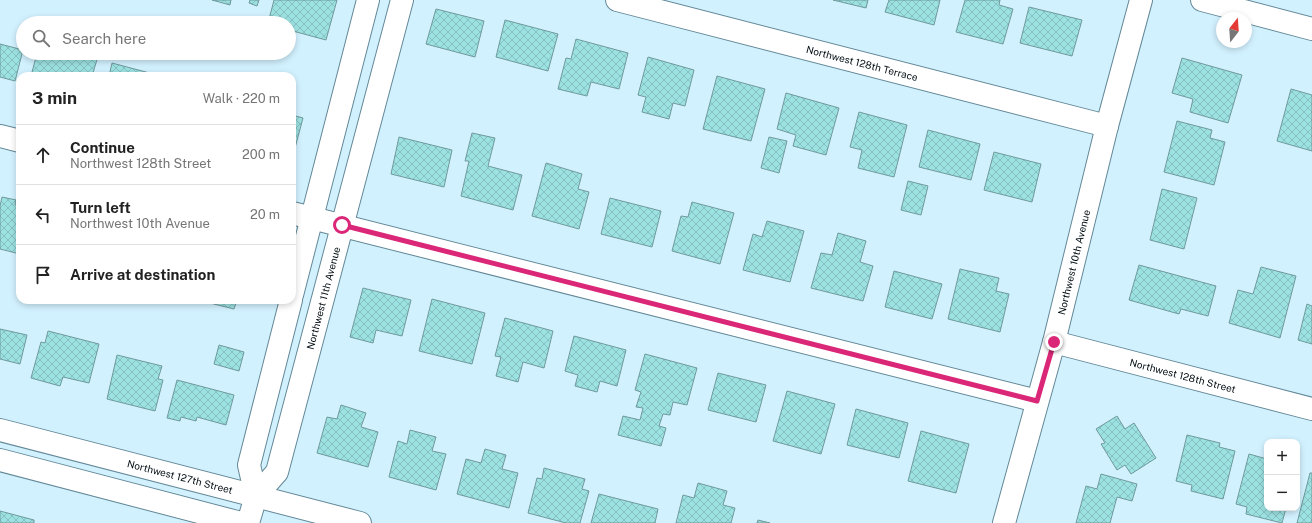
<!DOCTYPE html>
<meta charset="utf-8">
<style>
:root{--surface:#fff;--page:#f6f6f6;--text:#222;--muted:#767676;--line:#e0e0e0}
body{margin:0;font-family:"Public Sans",sans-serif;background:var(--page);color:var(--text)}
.controls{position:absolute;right:12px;bottom:12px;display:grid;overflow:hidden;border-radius:8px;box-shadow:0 2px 6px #0003}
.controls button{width:36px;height:36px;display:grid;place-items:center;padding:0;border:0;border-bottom:1px solid var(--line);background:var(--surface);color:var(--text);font:20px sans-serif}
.compass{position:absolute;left:1216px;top:12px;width:36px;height:36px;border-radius:50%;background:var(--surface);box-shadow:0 2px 6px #0003;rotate:17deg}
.stop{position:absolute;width:12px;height:12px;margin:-9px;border:3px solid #db2777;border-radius:50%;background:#fff}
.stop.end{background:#db2777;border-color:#fff;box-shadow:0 1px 4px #0008}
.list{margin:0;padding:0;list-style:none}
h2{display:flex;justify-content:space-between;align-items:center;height:52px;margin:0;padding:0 16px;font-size:17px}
h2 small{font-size:13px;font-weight:400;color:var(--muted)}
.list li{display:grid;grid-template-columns:26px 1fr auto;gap:12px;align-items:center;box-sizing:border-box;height:60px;padding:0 16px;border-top:1px solid var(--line)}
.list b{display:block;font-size:15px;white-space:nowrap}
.list p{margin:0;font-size:13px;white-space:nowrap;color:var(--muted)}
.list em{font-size:13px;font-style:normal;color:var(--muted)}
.icon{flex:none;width:22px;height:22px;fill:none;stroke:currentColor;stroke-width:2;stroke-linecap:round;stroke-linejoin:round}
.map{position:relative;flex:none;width:1312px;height:523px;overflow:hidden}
.search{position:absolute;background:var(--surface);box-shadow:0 2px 6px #0003;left:16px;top:16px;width:280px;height:44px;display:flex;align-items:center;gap:10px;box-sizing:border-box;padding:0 14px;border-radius:22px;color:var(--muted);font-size:15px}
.panel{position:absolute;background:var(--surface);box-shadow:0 2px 6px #0003;left:16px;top:72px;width:280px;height:232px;border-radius:12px}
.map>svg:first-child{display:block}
</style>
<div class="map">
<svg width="1312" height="523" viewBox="0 0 1312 523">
<defs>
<pattern id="building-cross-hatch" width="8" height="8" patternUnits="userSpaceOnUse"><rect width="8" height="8" fill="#9de2e3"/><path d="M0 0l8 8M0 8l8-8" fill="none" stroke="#86c1c2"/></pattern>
</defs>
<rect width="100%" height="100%" fill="#d2f1ff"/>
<path fill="url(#building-cross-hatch)" stroke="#6f9a9b" d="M212,0H231L230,5Z
M250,0H259L257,6L249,3Z
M274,0H337L326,40L289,30V23H268Z
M833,0H868L866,8Z
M889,0H940L934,25L885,12Z
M965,0H1000L999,5L1013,9L1003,44L956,32Z
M1029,7L1082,20L1072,56L1020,43Z
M436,9L484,21L475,57L426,44Z
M505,20L558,34L548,71L496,57Z
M576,39L628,53L619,89L591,82L587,96L558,89L566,58L571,59Z
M0,44L23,50L15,81L0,77Z
M37,53H99L92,76H31Z
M648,57L694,70L685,106L673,103L669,119L642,112L646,97L638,95Z
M1182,58L1242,75L1228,123L1190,112L1193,99L1172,93Z
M112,63L161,76H109Z
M717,76L765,89L751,141L703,129Z
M1291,89L1312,95V151L1277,141Z
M786,93L839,108L826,155L793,146L796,135L777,129Z
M859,112L907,125L894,177L858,168L862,150L850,147Z
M292,115L303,118L295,148L292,147Z
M1177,121L1212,130L1210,138L1225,142L1214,185L1164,172Z
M928,130L980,144L971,180L919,167Z
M472,133L495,138L488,166L522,175L513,210L461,196L469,161H465Z
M399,137L452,150L444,187L391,174Z
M769,137L787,141L779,173L761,168Z
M994,152L1041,164L1032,202L984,190Z
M546,163L582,174L578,189L589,192L579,229L532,216Z
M908,181L928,186L921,215L901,210Z
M1162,189L1197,198L1184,249L1150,240Z
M2,197L16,200L15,205L20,206V254L0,249V206Z
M610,198L661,211L652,247L601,234Z
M692,202L734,213L720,264L672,251L681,216L688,217Z
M767,221L804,231L790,282L743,270L753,234L762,237Z
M838,233L866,241L860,262L873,266L863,301L811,288L821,253L832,255Z
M1139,265L1216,286L1208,316L1181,309L1179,314L1129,300Z
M1261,267L1296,276L1280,338L1229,323L1238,290L1253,294Z
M960,269L999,278L996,291L1009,294L1000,332L948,319Z
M894,271L942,284L932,319L885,307Z
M363,288L411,300L402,336L376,330L373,343L350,337Z
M432,299L485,313L472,364L419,351Z
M198,300H237L234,309Z
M1307,304L1312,306V344L1298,340Z
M505,318L553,331L544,368L523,362L518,382L496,376L501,357L495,356Z
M0,329L27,335L20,364L0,359Z
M48,331L99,344L89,383L63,377L60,386L31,378L41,342L45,343Z
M574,336L626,350L617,386L600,381L597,392L575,386L578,375L565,371Z
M219,345L244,352L239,371L214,364Z
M645,354L697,368L687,405L673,402L670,415L663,414L659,426L666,428L661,446L618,435L623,416L640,420L643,408L636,407L641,392L635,390Z
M117,355L162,366L158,379L163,380L155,411L107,399Z
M718,373L766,385L756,422L708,410Z
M177,380L234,395L226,425L197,417L196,421L181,417L180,421L167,418Z
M787,391L835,404L821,454L773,441Z
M341,405L366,413L361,427L378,432L368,467L317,453L327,417L337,419Z
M856,409L908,423L899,458L847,445Z
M1117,416L1125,429L1134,423L1156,458L1131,474L1125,465L1117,470L1101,444L1105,443L1096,429Z
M410,430L436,437L432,451L446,454L436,490L389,477L398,441L407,444Z
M921,431L969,444L956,493L908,481Z
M1187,435L1220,443L1219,447L1235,451L1223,499L1191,491L1192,485L1176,481Z
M485,449L506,455L502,469L518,473L509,508L457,494L466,459L481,463Z
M1249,454L1267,459V508H1286L1282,523L1246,514L1247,507L1236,504Z
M544,468L585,479L582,489L589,491L580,523H566L528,513L537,478L542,479Z
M1310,473H1312V523H1297Z
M1101,474L1137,484L1132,501L1117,497L1110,523H1076L1086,486L1097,489Z
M698,483L727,491L723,505L735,508L731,523H676L683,495L694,498Z
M599,494L658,509L655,523H591Z
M0,511L34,520V523H0Z
M758,520L770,523H757Z"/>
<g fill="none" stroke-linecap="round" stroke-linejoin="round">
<defs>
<g id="minor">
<path id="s1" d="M617,0L1107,126"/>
<path d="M1202,0L1312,29"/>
<path d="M0,136L20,141"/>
<path d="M292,213L1037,401"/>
<path d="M292,295L368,0"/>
<path id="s2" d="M1054,342L1312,409"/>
<path d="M256,496L249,465L291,300"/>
<path id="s3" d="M248,523L256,496L277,472L402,0"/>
<path id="s4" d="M1004,523L1054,342L1107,126L1141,0"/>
</g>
<g id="tertiary">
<path id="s5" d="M0,430L360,523"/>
<path d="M0,460L241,523"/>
</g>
</defs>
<use href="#minor" stroke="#638897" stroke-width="24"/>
<use href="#tertiary" stroke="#638897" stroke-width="24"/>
<use href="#minor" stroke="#fff" stroke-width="22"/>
<use href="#tertiary" stroke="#fff" stroke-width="22"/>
</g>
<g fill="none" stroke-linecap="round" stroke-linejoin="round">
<path stroke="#db2777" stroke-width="5" d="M342,225L1037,401L1054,342"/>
</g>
<g text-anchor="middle" stroke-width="3.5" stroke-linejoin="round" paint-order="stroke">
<g font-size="10" fill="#020d13" stroke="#d2f1ff">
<text dy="4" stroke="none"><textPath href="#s1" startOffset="253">Northwest 128th Terrace</textPath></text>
<text dy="4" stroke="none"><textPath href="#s4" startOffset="270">Northwest 10th Avenue</textPath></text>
<text dy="4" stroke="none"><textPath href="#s3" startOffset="240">Northwest 11th Avenue</textPath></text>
<text dy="4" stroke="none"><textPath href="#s2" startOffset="133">Northwest 128th Street</textPath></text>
<text dy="4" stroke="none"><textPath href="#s5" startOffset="186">Northwest 127th Street</textPath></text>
</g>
</g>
</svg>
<div class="controls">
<button>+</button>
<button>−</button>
</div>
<svg class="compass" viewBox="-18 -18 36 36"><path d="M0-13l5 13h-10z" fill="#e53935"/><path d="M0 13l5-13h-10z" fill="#767676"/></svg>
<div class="stop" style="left:342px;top:225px"></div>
<div class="stop end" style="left:1054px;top:342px"></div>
<div class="search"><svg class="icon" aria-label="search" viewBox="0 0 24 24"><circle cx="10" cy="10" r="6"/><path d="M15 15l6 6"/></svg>Search here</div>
<section class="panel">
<h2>3 min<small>Walk · 220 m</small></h2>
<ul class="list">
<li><svg class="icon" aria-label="ahead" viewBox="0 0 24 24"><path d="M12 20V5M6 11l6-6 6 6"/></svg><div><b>Continue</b><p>Northwest 128th Street</p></div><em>200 m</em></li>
<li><svg class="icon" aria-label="left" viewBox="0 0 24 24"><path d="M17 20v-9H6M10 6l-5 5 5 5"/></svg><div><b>Turn left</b><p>Northwest 10th Avenue</p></div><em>20 m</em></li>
<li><svg class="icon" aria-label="arrive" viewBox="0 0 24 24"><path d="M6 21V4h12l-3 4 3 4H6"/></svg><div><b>Arrive at destination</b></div></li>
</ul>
</section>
</div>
